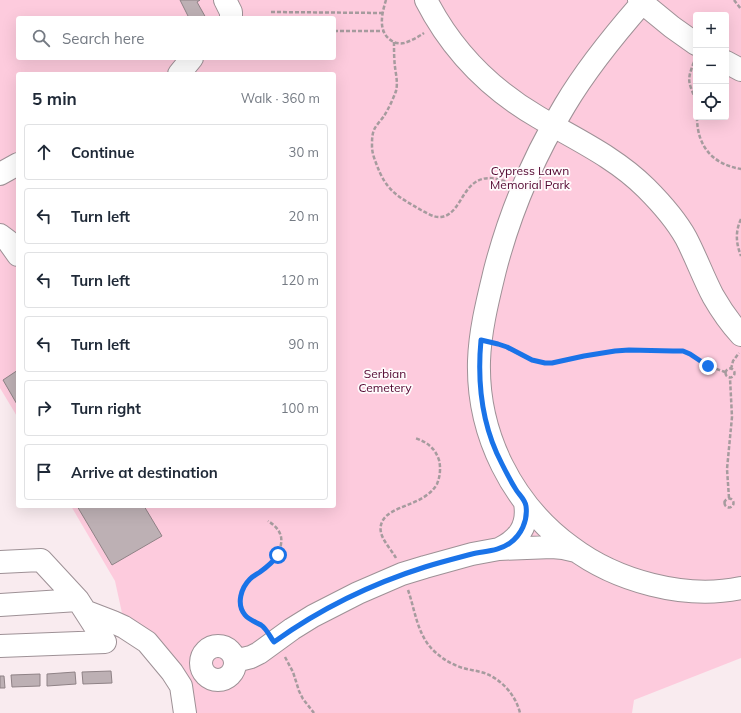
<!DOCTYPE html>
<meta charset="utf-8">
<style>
:root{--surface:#fff;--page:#f2f2f3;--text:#1f2937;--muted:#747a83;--line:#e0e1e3}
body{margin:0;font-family:Mulish,sans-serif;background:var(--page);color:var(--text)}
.controls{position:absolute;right:12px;top:12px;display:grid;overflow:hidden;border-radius:4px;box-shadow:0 4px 16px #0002}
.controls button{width:36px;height:36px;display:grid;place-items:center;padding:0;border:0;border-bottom:1px solid var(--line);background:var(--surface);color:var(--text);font:20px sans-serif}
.stop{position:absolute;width:12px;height:12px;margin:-9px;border:3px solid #1a73e8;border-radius:50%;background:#fff}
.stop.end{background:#1a73e8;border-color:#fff;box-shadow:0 1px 4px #0008}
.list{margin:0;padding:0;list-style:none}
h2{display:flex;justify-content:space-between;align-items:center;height:52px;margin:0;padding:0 16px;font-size:17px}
h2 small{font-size:13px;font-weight:400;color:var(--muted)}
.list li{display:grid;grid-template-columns:26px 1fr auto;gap:12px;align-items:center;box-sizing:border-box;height:56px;margin:0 8px 8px;padding:0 8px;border:1px solid var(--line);border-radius:4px}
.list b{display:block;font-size:15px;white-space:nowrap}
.list em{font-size:13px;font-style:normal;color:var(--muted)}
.icon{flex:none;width:22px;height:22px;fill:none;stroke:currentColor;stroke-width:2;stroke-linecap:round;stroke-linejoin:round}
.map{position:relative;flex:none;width:741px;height:713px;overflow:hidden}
.search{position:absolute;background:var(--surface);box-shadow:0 4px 16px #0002;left:16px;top:16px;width:320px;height:44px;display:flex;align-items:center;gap:10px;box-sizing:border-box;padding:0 14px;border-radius:4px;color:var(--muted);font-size:15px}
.panel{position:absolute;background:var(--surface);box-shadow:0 4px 16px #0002;left:16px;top:72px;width:320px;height:436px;border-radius:4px}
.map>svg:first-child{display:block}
</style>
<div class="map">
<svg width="741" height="713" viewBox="0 0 741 713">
<rect width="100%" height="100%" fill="#f9ebef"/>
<path fill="#fdcbdd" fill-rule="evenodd" d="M0,0H741V658L634,700L632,713H195L196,708L189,692L146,633L122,613L115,581L71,506H334V74H18V418L0,388ZM696,15H726V117H696ZM18,18H334V58H18Z"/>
<path fill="#bdb0b4" stroke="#8f8286" d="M180,0H200L197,2L206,18H189Z
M18,370V406L3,380Z
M77,506H144L162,536L112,565Z
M111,671L112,683L83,684L82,672Z
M75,672L76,684L47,686V674Z
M40,674V686L12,687L11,675Z
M0,676H4L5,688H0Z"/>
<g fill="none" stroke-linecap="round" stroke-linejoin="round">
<defs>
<path id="minor" d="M225,0L231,12V18
M426,0C451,49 490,89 538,117C575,139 615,157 646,188C661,203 676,220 686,238C696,257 703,277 713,296C721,310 730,323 741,335
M639,0L672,27L696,44
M642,3C614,35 587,68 565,105C534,156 510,212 495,270C488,299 480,330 479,361C477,434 512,504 571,547C616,581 685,600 741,588
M726,62L741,70
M179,74L192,58
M0,174L18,164
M0,235L8,241L18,255
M499,549C518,540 529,526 525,503
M0,562L41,560L78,600L105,642L0,646
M0,605L78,600
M87,612L113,622L124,627L147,642L172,672L181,686L185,713
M201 663a17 17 0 1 1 34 0a17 17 0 1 1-34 0Z
M235,661L251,657L259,653L292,629L313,616L358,593L402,574L425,567L472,554L499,549L552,547L563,548L576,551"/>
</defs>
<use href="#minor" stroke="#9e9196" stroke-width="24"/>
<path stroke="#a69b9e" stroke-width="2.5" stroke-dasharray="4 2" stroke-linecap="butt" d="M386,0C382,13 377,32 392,41C395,43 400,44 404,43C411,41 418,37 424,33
M734,0L741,9
M271,12L383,13
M334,31H383
M394,42C394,50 394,59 395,67C396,75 398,83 396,91C394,97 388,110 384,116C382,119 379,122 377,125C372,131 372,138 372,146C372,152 374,158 376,163C386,191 397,196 421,210C427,213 434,218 441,217C466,214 461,164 507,182
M694,62C686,82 689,82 696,101
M697,117C697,146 712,164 741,169
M741,219C735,232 736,243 741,256
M498,344C512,349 526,360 540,362C550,364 560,361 570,359C582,356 594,354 606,352C631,349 658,350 683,351L690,354L708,366L725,372
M725.5 373a4.5 4.5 0 1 1 9 0a4.5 4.5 0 1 1-9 0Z
M731,369L733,361L739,353
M729,498L727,469L732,417L730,378
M724.5 503a4.5 4.5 0 1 1 9 0a4.5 4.5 0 1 1-9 0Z
M396,558C390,547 376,535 382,522C389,505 425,506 437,484C440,477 441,468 439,460C435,448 427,442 415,438
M408,590C415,610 417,633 432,649C439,656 446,661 455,665C465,670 477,670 487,674C503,681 516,696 520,713
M263,627C257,622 248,620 243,613C235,601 242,586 252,577C264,567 279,561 281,544C283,533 276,526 268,521
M285,657L293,672L299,691L303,699L314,713"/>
<use href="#minor" stroke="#fff" stroke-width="22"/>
</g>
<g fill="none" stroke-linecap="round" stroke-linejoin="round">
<path stroke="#1a73e8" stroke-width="5" d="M278,555C273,562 267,567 260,572C257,574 253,576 250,579C241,588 236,604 245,615C249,620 256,622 261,625C267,629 270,637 274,642C320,609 371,584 425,567C441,562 457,558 472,554C485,551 499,551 510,543C521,535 528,521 526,506C525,499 518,494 515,488C510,480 506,472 502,464C482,426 477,383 481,340L498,344L507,347L532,360L545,363H552L584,356L615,351L629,350L673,351H683L690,354L708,366"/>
</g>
<g text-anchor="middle" stroke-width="3.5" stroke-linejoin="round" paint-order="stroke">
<g font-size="12" fill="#52052f" stroke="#fefbfc">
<text x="530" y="175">Cypress Lawn<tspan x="530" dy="14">Memorial Park</tspan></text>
<text x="385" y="378">Serbian<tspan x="385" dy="14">Cemetery</tspan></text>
</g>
</g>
</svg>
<div class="controls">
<button>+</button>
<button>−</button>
<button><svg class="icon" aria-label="locate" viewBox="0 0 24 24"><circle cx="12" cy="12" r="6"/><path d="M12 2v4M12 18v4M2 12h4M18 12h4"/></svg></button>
</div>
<div class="stop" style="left:278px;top:555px"></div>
<div class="stop end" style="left:708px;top:366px"></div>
<div class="search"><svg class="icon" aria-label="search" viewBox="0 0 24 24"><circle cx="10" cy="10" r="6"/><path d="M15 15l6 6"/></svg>Search here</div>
<section class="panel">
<h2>5 min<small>Walk · 360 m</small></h2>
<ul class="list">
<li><svg class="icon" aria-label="ahead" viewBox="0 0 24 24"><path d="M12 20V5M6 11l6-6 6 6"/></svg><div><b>Continue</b></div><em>30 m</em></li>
<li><svg class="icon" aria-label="left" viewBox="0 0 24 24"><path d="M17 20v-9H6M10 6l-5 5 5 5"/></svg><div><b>Turn left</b></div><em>20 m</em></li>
<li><svg class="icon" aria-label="left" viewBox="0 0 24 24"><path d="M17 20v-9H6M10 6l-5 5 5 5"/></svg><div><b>Turn left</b></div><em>120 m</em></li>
<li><svg class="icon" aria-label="left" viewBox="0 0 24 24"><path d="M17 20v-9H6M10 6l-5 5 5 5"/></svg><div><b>Turn left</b></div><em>90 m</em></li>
<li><svg class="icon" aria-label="right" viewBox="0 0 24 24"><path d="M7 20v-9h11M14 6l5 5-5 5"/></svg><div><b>Turn right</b></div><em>100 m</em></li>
<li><svg class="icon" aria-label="arrive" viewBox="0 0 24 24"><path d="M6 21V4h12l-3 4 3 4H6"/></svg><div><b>Arrive at destination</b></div></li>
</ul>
</section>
</div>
